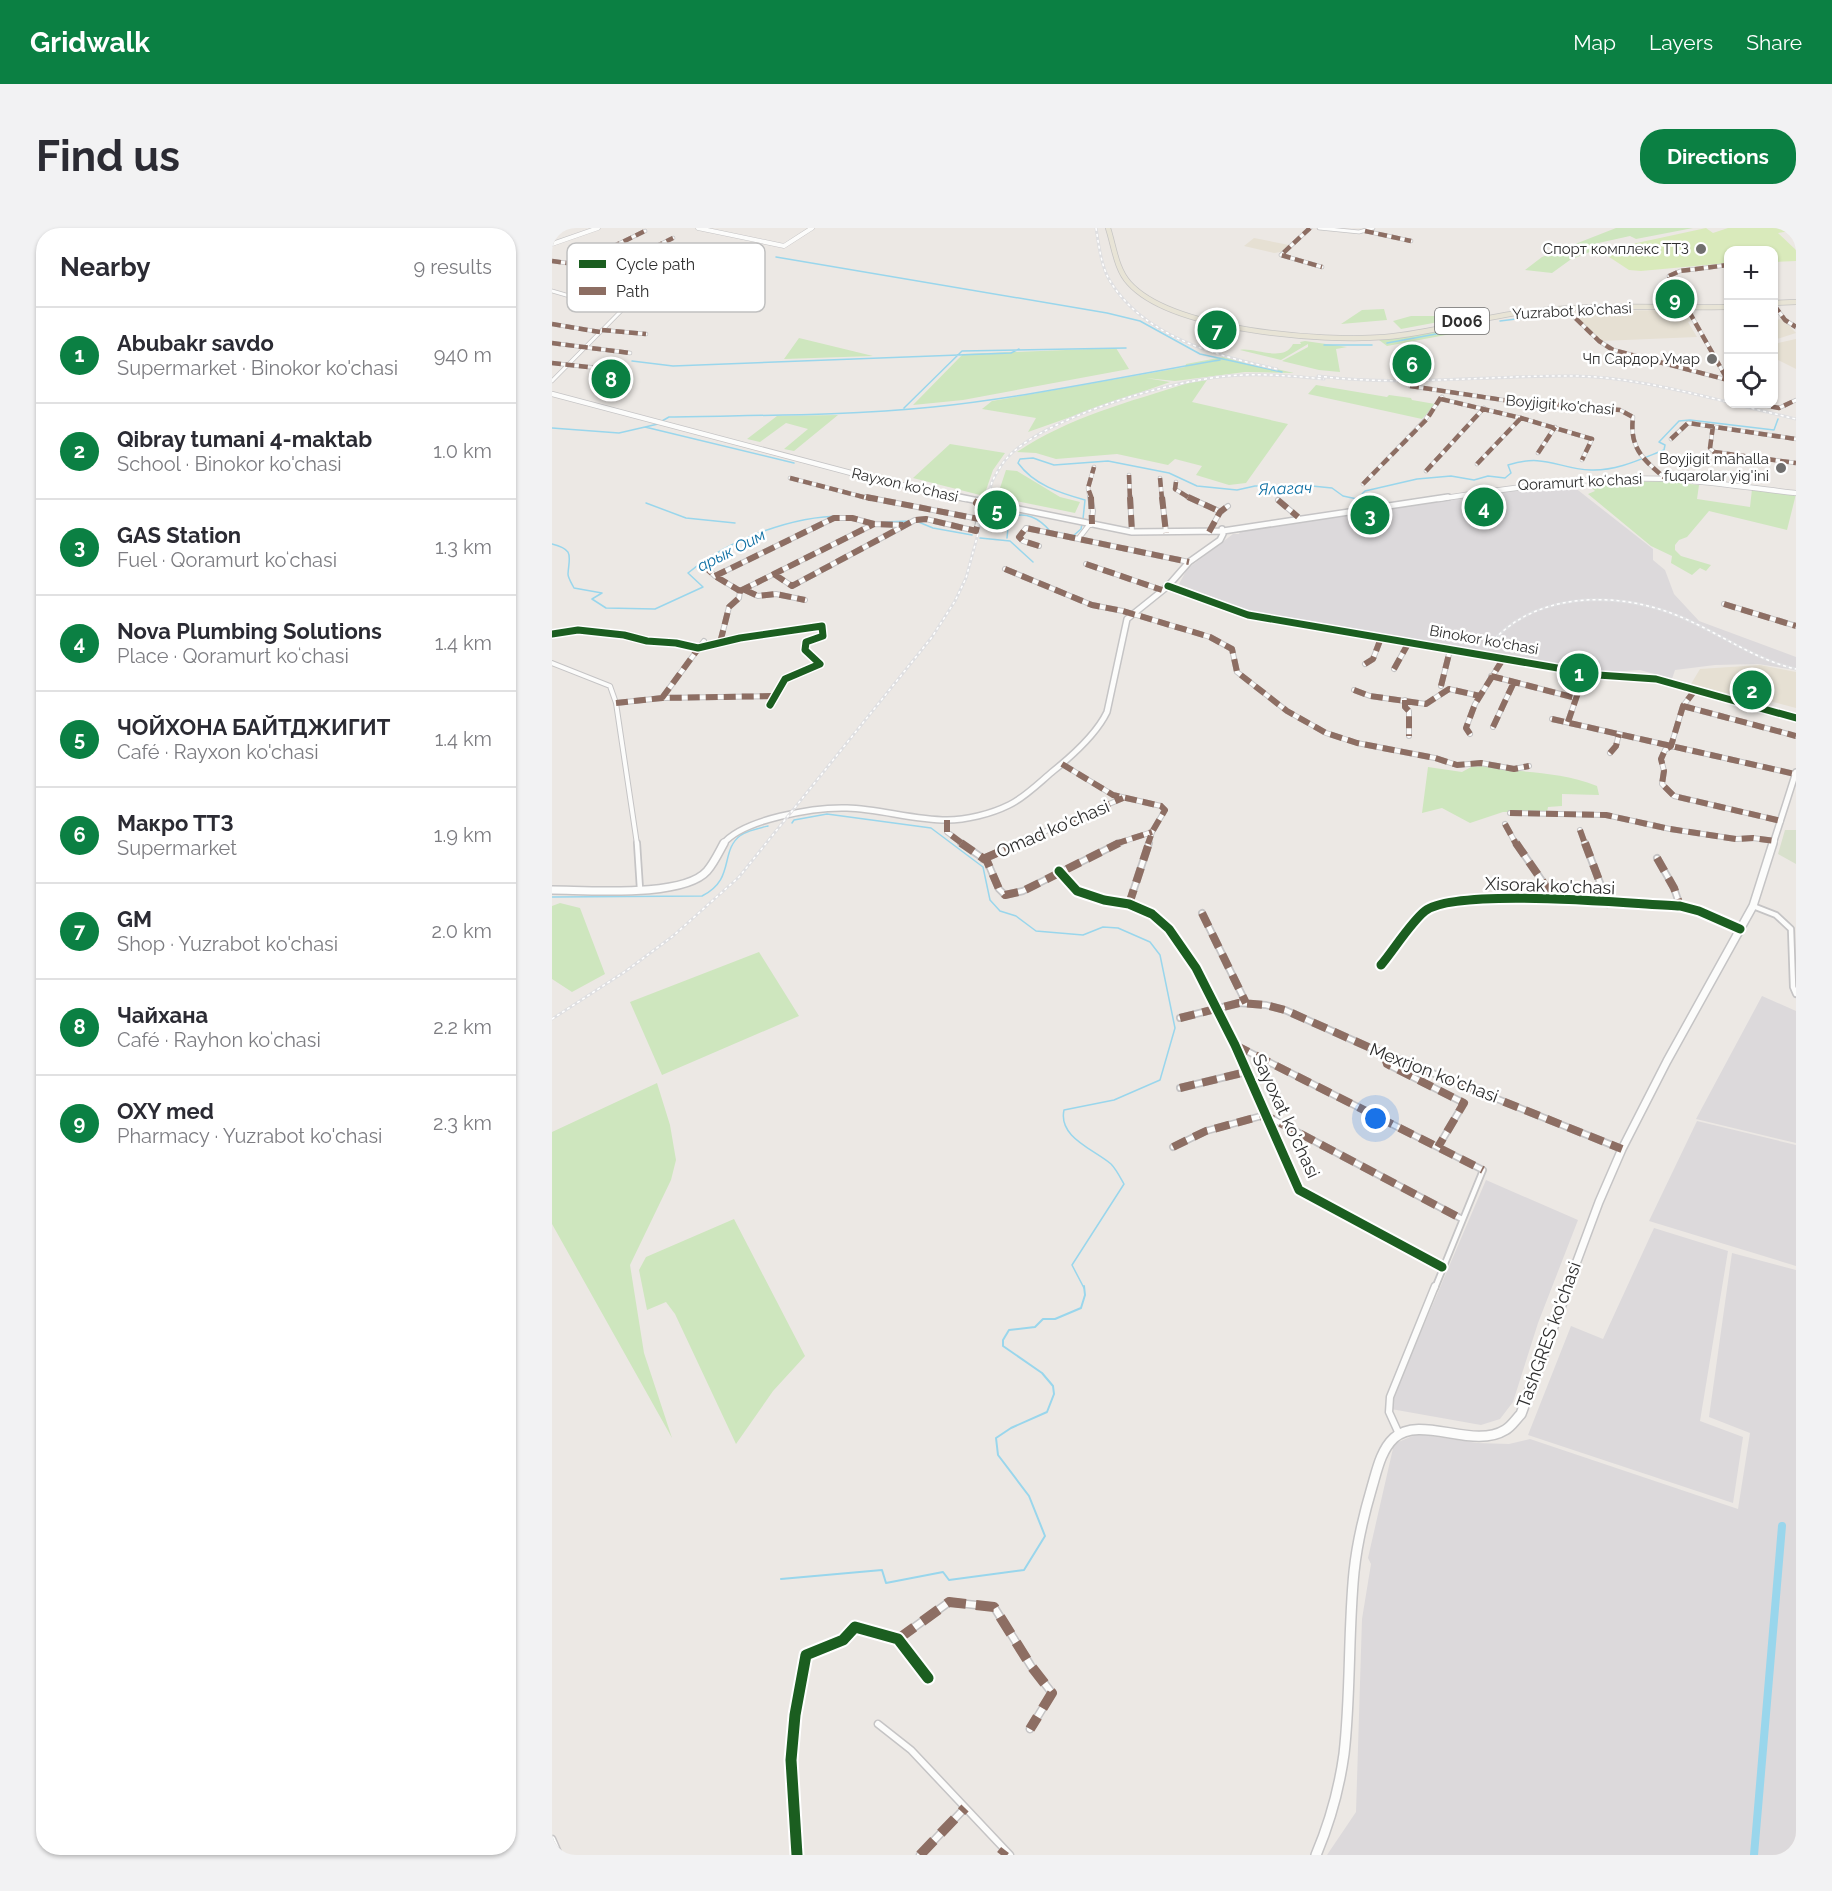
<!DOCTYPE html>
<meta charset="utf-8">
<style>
:root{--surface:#fff;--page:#f2f2f3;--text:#2b2b33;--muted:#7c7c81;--line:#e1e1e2;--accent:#0b8043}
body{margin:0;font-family:Raleway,sans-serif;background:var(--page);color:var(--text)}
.controls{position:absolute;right:18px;top:18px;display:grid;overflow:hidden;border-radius:12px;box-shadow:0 2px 4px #0004}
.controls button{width:54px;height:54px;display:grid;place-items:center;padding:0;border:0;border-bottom:2px solid var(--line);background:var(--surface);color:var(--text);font:30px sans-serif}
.you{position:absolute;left:824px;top:891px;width:21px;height:21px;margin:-15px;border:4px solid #fff;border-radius:50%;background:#1a73e8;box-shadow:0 0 0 9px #1a73e833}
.badge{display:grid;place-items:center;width:39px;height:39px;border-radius:50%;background:var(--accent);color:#fff;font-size:20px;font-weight:700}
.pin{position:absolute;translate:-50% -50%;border:3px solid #fff;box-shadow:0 2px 6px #0006}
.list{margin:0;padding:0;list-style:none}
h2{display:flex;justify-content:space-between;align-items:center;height:78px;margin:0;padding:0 24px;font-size:26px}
h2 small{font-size:20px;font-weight:400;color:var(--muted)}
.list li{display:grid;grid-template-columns:39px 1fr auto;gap:18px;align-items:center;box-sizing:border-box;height:96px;padding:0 24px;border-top:2px solid var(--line)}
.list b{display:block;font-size:22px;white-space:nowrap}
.list p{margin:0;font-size:20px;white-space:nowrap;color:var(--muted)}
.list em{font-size:20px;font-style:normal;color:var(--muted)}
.icon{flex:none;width:33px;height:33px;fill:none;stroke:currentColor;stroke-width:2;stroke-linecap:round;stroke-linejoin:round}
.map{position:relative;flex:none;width:1244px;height:1627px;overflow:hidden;border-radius:24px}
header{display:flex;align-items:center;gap:36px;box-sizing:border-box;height:84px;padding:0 30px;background:var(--accent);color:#fff}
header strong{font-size:28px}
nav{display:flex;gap:33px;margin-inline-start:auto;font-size:21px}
.intro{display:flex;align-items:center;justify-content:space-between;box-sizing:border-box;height:144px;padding:0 36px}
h1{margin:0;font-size:42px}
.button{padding:15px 27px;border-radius:24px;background:var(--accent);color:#fff;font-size:21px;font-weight:700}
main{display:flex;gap:36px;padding:0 36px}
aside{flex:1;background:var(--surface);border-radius:24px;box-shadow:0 2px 4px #0004}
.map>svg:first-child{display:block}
</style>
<header>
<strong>Gridwalk</strong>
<nav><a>Map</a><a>Layers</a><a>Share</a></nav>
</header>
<div class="intro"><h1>Find us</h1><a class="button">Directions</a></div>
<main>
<aside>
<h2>Nearby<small>9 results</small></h2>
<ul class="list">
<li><span class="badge">1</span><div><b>Abubakr savdo</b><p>Supermarket · Binokor ko'chasi</p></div><em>940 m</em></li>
<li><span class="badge">2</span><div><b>Qibray tumani 4-maktab</b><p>School · Binokor ko'chasi</p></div><em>1.0 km</em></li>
<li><span class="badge">3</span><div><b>GAS Station</b><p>Fuel · Qoramurt koʻchasi</p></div><em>1.3 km</em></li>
<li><span class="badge">4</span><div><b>Nova Plumbing Solutions</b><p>Place · Qoramurt koʻchasi</p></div><em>1.4 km</em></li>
<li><span class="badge">5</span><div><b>ЧОЙХОНА БАЙТДЖИГИТ</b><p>Café · Rayxon ko'chasi</p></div><em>1.4 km</em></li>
<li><span class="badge">6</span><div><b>Макро ТТЗ</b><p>Supermarket</p></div><em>1.9 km</em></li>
<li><span class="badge">7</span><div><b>GM</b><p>Shop · Yuzrabot ko'chasi</p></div><em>2.0 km</em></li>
<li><span class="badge">8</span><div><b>Чайхана</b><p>Café · Rayhon koʻchasi</p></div><em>2.2 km</em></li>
<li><span class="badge">9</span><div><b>OXY med</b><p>Pharmacy · Yuzrabot ko'chasi</p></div><em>2.3 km</em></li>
</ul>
</aside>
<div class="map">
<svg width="1244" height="1627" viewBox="0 0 1244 1627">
<rect width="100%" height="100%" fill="#ece8e4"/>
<path fill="#dcd9db" d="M1022,259L1101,321V332L1113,342L1122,366L1147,393L1244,429V442L1206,436L1163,437L1123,442L1120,451L1088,442L1057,444L696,383L627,356L635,341L681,306H687L689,302L804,283L810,295L836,296L835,280L958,262Z
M1210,768L1244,783V915L1144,891Z
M1145,893L1244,917V1038L1097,993Z
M934,952L1026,992L986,1095L961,1174L948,1191L929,1197L839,1181L842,1167Z
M1102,1000L1176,1023L1148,1193L1191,1209L1181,1275L976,1207L1019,1098L1051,1111Z
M1180,1025L1244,1042V1627H775L804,1584L810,1391L819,1336L816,1330L842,1216L865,1206L925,1215L957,1216L978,1211L1186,1281L1198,1205L1157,1189Z"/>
<path fill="#e6e0d3" d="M702,10L737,17L729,24L722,25L692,18Z
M1132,82L1139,93L1136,94L1145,109L1049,113L1018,83Z
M1231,91L1244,105L1222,112V92Z
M1244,111V141L1222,130V116Z
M1208,437L1244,444V480L1217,473L1216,475L1210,474L1209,478L1139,456L1148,441Z"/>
<path fill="#cee6be" d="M1064,0H1141L1084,11L1078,8L1033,18L1040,23L1018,32L1000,45L973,42L990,29Z
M832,81L835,92L789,96L810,82Z
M859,88H892L897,92L849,101L841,93Z
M939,91L931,100L835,118L827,112Z
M247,110L321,128L232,131Z
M753,113L795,119L784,121L788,144L767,142L730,133L756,119V116L729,132L688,122C702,119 732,135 741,116H749L748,114Z
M564,120L577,141L411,172L361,177L411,126Z
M671,129L742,145L693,144L623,153L594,150L618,154L476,204L484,190L430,181L440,173L633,139L634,136Z
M655,152L640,174L736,196L694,255L677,257L644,247L650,238L623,231L616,237L565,226L504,231L484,225L465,224C517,189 577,174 636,155Z
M764,157L835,169L837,167L859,170L860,172L883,176L870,191L756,166Z
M286,187L242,223L232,221L256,201L234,195L208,214L195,211L225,188Z
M398,216L453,225L441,242L432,268L361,250Z
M454,242L465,243L508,269L528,274L523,285L445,269Z
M1111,253L1147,257L1145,271L1198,279L1200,261L1244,266L1235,302L1157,283L1135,309L1127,312L1123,317V322L1129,328L1159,337L1154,343L1148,340L1140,347L1119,335L1120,328L1099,318L1036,266L1043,263L1035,255Z
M931,538C972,546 1005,542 1045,558L1047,567L1010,566V578L996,579L995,584H951L918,595L890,580L870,585L876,539L910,544L919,539Z
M8,675L28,680L53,746L20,764L0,751V678Z
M207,724L247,788L110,847L78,774Z
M105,855L118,897L124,932L119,952L78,1037L92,1125L120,1210L0,996V904Z
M182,991L253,1128L221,1163L184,1216L123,1086L114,1074L95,1082L87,1042L94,1029Z"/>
<path fill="#d8e0cc" d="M1233,602H1244V636L1226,626Z"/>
<path fill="#d9eabb" d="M1154,0L1161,5L1176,0H1244V2L1226,5L1244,22V33L1222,34V22H1176V35L1089,43L1077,42L1048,23Z"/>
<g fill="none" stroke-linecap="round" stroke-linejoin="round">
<path stroke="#99d6ec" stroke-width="1.5" d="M224,29L555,85L588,93L648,126L730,144
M948,93L989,88
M835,115L933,97
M772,117H820
M80,133L121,138L459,125L467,121
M352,180L410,123L574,120
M110,193L117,189C205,187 293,188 381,179C477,169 573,148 668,132
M93,199L242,235
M0,200L67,205L106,196
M94,275L134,290L183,295
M531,291L533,272C508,265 482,257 466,235L468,231L481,230L502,237L556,233L617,245L645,258L685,262L703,258H726L737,262H750L760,258L780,260L791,268L805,271L813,263L865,251L899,248L922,252L936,248L953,250L959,245L956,237C993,225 1006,241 1039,242C1065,243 1089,231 1112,222L1113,217L1107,214L1127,193L1138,192L1222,202L1226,191
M364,293L381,300L420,307
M331,294L359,293
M521,308L529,301L530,296
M428,310L458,313L481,334
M455,310L457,290C473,282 488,291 498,303L513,306
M0,316C23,322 17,328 16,346C16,350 20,356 22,360L50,365L40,371L54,380L103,381L151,359L136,345C178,311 243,286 297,288
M240,595L242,592L275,586L379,600L431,639L438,672L448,683L464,688L484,703L531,707L551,699L566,700L598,714L608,727L623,800L608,852L562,872L512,882C506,909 541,921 559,936C564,941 568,949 572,956L520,1037L532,1060
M0,669L150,668C184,651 167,623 189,607C197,602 207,600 216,598"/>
<path stroke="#99d6ec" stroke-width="2" d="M229,1351L330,1342L334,1355L391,1344L397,1352L472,1342L493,1308L477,1268L446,1227L444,1210L459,1200L495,1184L502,1166L501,1158L490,1145L451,1118V1112L457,1102L483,1099L491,1091H503L529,1080L533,1067L532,1058"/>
<path stroke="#99d6ec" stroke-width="8" d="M1202,1627L1230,1298"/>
<defs>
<path id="minor-far3" d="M758,0L729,27L770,39
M767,0L807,4L821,0
M813,3L859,13
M0,33L58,41L121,10
M23,37L93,3
M1117,48L1175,151
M1117,48L1128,43L1176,37
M1117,48L1136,76L1134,79
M0,63L69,83L0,153
M1222,77L1233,92L1244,99
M1014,81L1047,113L1061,122L1176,152
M0,96L48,104
M50,102L94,106
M0,115L78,125
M0,135L64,142L58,151
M858,158L951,172L1068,182L1081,189C1077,221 1092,232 1114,251
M889,171L969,190L1040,211L1030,232
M1206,176L1227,180L1244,172
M1161,198L1158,220L1162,224L1244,235
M1119,211L1136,195L1244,211
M986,225L1003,199
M925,236L969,190
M874,243L932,180
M577,247L578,271
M238,250L319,271
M608,250L610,271
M624,254L623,261L639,271
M811,256L872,193L890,169
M538,271L536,260L542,239"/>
<path id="minor-far2" d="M314,269L427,291
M538,269L541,283L539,297
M578,269L580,304
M610,269L614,304
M636,269L669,284
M726,272L746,289
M657,304L668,284L676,278
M527,310L537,297
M487,318L471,313L467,309L474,300L637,334
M534,336L610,362
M151,337L163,348L188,363L187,370L177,379L168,415
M453,341L540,377L571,383L658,409L680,421L685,444L735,483L774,505L805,515L883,530L905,537L929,535L962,541L977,538
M222,346L240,358L363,292L374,291L424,303L430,279L424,275L426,272
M163,348L282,290H300L322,296L351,297
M616,358L696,387L1046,447L1104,451L1244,490
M193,362L206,368L224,366L253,372
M188,363L322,296
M1172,376L1244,398
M0,406L26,402L72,407L95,413L124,415L146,420L188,410L270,398L271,408L254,414L253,422L268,436L233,451L218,477
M0,435L58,458L64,475L85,616
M813,436L821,431L829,410
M842,441L857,414
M939,448L1024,470
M889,458L898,422
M802,462L818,468L874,476L897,461L928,468
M1143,462L1131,478L1119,518L1113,522L1109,531L1112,543L1110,556L1122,568L1229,593
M110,470L152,413
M853,472V479L857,483V508
M64,475L110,470L223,468
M1131,478L1244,508
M1000,491L1243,546
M1016,494L1033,444
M941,499L962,454
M918,506L914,500L923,476L951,431
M1058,525L1064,518L1067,506
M510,536L561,567L609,578L613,582L600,604L596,616
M958,585L1054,587L1118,601L1184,611L1201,610L1223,613
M395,592V604L411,616
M953,596L964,616
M1028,602L1033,616
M464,616L571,570
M563,616L600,604"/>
<path id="minor-far1" d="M85,615L88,661
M409,615L435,633L447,661L453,667L471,663L567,615
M964,615L1004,673
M1033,615L1056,676
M1105,630L1122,660L1128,678
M431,631L468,615
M507,643L525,663L552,672L577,676L600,686L617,701L644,740L683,817L747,962L890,1039
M577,676L597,615
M1201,678L1224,687L1239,701L1241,759L1244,766
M650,685L694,775
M829,737C841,723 859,694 873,683C904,659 1081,676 1128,678L1147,683L1188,701
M628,790L687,775L714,777L733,782L823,822L1070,921
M683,817L931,942L883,1060
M832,826L835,836L912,875L886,919
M628,860L694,844
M621,919L654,903L713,887L910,991"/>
<path id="minor" d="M847,1206L837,1184L838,1169L883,1058
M346,1411L397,1374L442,1379L479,1438L500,1465L478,1501
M326,1496L359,1522L458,1627
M0,1611L7,1627
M245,1627L239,1532L243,1487L254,1427L291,1412L303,1399L346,1411L376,1450
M368,1627L413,1580"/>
<path id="tertiary" d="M146,0L232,18L260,0
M0,16L46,0"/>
<path id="secondary-far3" d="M0,166L318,250L414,271
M886,271C967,259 1048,246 1130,252C1168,255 1206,261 1244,265"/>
<path id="secondary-far2" d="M407,269L580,304L671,303L896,269
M171,616C191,591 263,579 295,580C328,581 362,592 395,592C414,592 439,586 457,577C472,570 487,555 500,544C520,528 544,507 555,484L575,391L616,358L637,334L668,312L671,306L670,301
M1221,616L1244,544"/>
<path id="secondary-far1" d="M0,662C36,662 131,670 155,643C162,635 167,624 172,615
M1015,1060L1047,974L1070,921L1115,833L1201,678L1221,615"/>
<path id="secondary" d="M764,1627C778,1594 787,1562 792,1526C799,1466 796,1404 802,1344C805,1315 812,1286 820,1259C825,1242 829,1222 842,1210C868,1186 921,1222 953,1202C959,1199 964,1191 969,1186L1016,1058"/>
<path id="primary" d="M556,0C562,18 564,41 577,55C620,103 771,114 833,109C883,105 931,88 981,83C1046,76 1111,80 1176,79
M1222,75L1244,74"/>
</defs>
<use href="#minor-far3" stroke="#c5c4c5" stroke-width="4.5"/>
<use href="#minor-far2" stroke="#c5c4c5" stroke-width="6"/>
<use href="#minor-far1" stroke="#c5c4c5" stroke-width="8"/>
<use href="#minor" stroke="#c5c4c5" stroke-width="9"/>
<use href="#tertiary" stroke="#c5c4c5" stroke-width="5"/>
<use href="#secondary-far3" stroke="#c5c4c5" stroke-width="6"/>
<use href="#secondary-far2" stroke="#c5c4c5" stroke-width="8"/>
<use href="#secondary-far1" stroke="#c5c4c5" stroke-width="10"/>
<use href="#secondary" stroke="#c5c4c5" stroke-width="12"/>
<use href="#primary" stroke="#c6c5c4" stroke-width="6"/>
<use href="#minor-far3" stroke="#fcfcfb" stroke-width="3"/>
<use href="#minor-far2" stroke="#fcfcfb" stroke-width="4"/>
<use href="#minor-far1" stroke="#fcfcfb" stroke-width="4.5"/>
<use href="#minor" stroke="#fcfcfb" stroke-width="6"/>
<use href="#tertiary" stroke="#fcfcfb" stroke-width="4"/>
<use href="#secondary-far3" stroke="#fcfcfb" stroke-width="4.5"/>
<use href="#secondary-far2" stroke="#fcfcfb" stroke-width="5"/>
<use href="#secondary-far1" stroke="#fcfcfb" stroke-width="7"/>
<use href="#secondary" stroke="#fcfcfb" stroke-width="9"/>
<use href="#primary" stroke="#e8e4d6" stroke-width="4.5"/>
<defs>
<path id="rail" d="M544,0C547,18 549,38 558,53C592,109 665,128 725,141
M766,148C852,159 936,147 1023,148C1075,149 1126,162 1176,174
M1182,176L1244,191
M935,420C978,364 1062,362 1124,387C1165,403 1200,431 1244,441
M0,791L74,743L121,708L187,649L380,409L403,373L414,350L440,254C445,243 452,232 461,224C505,186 618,153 676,148C708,145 740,148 772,151"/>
</defs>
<use href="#rail" stroke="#dfdfe1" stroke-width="3"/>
<use href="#rail" stroke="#fff" stroke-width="1.5" stroke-dasharray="3" stroke-linecap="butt"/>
<path stroke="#8d6e63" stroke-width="4.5" stroke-dasharray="9 4.5" stroke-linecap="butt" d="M758,0L729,27L770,39
M813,3L859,13
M0,33L58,41L121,10
M23,37L93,3
M1117,48L1175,151
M1117,48L1128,43L1176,37
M1222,77L1233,92L1244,99
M1014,81L1047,113L1061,122L1176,152
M0,96L48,104
M50,102L94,106
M0,115L78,125
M0,135L64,142L58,151
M858,158L951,172L1068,182L1081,189C1077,221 1092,232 1114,251
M889,171L969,190L1040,211L1030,232
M1206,176L1227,180L1244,172
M1161,198L1158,220L1162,224L1244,235
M1119,211L1136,195L1244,211
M986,225L1003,199
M925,236L969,190
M874,243L932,180
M577,247L578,271
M238,250L319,271
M608,250L610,271
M624,254L623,261L639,271
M811,256L875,191L891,166
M540,271L536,260L542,239"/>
<path stroke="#8d6e63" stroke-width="6" stroke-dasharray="12 6" stroke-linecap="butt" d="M314,269L427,291
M539,269L540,296
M578,269L580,304
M610,269L614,305
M636,269L669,284
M726,272L746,289
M657,304L668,284L676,278
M487,318L471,313L467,309L474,300L637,334
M534,336L610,362
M151,337L163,348L188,363L187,370L177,379L168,415
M453,341L540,377L571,383L658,409L680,421L685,444L735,483L774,505L805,515L883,530L905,537L929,535L962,541L977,538
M222,346L240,358L363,292L374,291L424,303L430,279L424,275L426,272
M163,348L282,290H300L322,296L351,297
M193,362L206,368L224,366L253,372
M188,363L322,296
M1172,376L1244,398
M813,436L821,431L829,410
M842,441L857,414
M939,448L1024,470
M889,458L898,422
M802,462L818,468L874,476L897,461L928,468
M1143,462L1131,478L1119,518L1113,522L1109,531L1112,543L1110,556L1122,568L1229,593
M110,470L149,417
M853,472V479L857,483V508
M64,475L110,470L223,468
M1131,478L1244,508
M1000,491L1243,546
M1016,494L1033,444
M941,499L962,454
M918,506L914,500L923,476L951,431
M1058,525L1064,518L1067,506
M510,536L561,567L609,578L613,582L600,604L596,616
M958,585L1054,587L1118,601L1184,611L1201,610L1223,613
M395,592V604L411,616
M953,596L964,616
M1028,602L1033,616
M464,616L571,570
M563,616L600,604"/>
<path stroke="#8d6e63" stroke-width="8" stroke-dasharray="15 8" stroke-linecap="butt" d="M409,615L435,633L447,661L453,667L471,663L567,615
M964,615L1004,673
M1033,615L1056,676
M1105,630L1122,660L1128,678
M431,631L468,615
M577,676L597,615
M650,685L694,775
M628,790L687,775L714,777L733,782L823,822L1070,921
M683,817L931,942
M832,826L835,836L912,875L886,919
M628,860L694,844
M621,919L654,903L713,887L910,991"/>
<path stroke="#8d6e63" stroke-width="10" stroke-dasharray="20 10" stroke-linecap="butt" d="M346,1411L397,1374L442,1379L479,1438L500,1465L478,1501
M368,1627L413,1580
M449,1627L453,1622"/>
<defs>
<path id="cycleway-far2" d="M616,358L696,387L1046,447L1104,451L1244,490
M0,406L26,402L72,407L95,413L124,415L146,420L188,410L270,398L271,408L254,414L253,422L268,436L233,451L218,477"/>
<path id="cycleway-far1" d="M507,643L525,663L552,672L577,676L600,686L617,701L644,740L683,817L747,962L890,1039
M829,737C841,723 859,694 873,683C904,659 1081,676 1128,678L1147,683L1188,701"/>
<path id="cycleway" d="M245,1627L239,1532L243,1487L254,1427L291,1412L303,1399L346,1411L376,1450"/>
</defs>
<use href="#cycleway-far2" stroke="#fff" stroke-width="10"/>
<use href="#cycleway-far1" stroke="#fff" stroke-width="13"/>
<use href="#cycleway" stroke="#fff" stroke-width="15"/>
<use href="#cycleway-far2" stroke="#1b5e20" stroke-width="7"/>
<use href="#cycleway-far1" stroke="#1b5e20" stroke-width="9"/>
<use href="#cycleway" stroke="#1b5e20" stroke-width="11"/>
</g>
<g fill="#706f6e" stroke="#fff" stroke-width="2">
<circle cx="1149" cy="21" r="6"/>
<circle cx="1160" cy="131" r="6"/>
<circle cx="1229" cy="240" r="6"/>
</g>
<g text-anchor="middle" stroke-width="5" stroke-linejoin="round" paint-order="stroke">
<g font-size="15" fill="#2e2e2e" stroke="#fff" text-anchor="end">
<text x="1137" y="26">Спорт комплекс ТТЗ</text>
<text x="1148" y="136">Чп Сардор Умар</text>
<text x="1217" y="236">Boyjigit mahalla<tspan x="1217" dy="17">fuqarolar yig'ini</tspan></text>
</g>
<g font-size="15" fill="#2e2e2e" stroke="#fff">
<text transform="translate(1020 83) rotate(-3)" y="5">Yuzrabot ko'chasi</text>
<text transform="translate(1008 177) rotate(5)" y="5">Boyjigit ko'chasi</text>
<text transform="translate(1028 254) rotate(-3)" y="5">Qoramurt koʻchasi</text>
<text transform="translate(353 257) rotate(13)" y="5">Rayxon ko'chasi</text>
<text transform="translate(932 412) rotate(10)" y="5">Binokor ko'chasi</text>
</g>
<rect fill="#fff" stroke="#6d6d6d" stroke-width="1.5" x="883" y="80" width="54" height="26" rx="4.5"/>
<g font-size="16" font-weight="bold" fill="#2e2e2e">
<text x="910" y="99">D006</text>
</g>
<g font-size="16" font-style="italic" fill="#0d6fa3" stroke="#fff">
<text transform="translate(733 260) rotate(-2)" y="6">Ялагач</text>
<text transform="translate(179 322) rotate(-27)" y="6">арык Оим</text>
</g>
<g font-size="18" fill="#2e2e2e" stroke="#fff">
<text transform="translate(501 601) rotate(-23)" y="6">Omad ko'chasi</text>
<text transform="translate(998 658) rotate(2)" y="6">Xisorak ko'chasi</text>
<text transform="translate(882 845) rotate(21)" y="6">Mexrjon ko'chasi</text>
<text transform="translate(734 888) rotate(65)" y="6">Sayoxat ko'chasi</text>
<text transform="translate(997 1107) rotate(-70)" y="6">TashGRES ko'chasi</text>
</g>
</g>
<rect x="15" y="15" width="198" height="69" rx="9" fill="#fff" stroke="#c0c0c0" stroke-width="1.5"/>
<rect x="27" y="32" width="27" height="8" fill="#1b5e20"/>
<rect x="27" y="59" width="27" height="8" fill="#8d6e63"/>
<g font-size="16" fill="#2e2e2e">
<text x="64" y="42">Cycle path</text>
<text x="64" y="69">Path</text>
</g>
</svg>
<div class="controls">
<button>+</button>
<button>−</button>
<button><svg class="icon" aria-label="locate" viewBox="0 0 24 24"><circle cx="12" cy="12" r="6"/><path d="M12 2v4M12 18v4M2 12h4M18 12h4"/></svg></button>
</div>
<div class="you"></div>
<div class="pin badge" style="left:1027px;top:445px">1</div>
<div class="pin badge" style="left:1200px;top:462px">2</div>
<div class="pin badge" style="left:818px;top:287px">3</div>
<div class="pin badge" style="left:932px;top:279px">4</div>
<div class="pin badge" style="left:445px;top:282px">5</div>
<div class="pin badge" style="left:860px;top:136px">6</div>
<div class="pin badge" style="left:665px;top:102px">7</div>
<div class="pin badge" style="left:59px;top:151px">8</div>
<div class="pin badge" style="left:1123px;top:71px">9</div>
</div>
</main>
